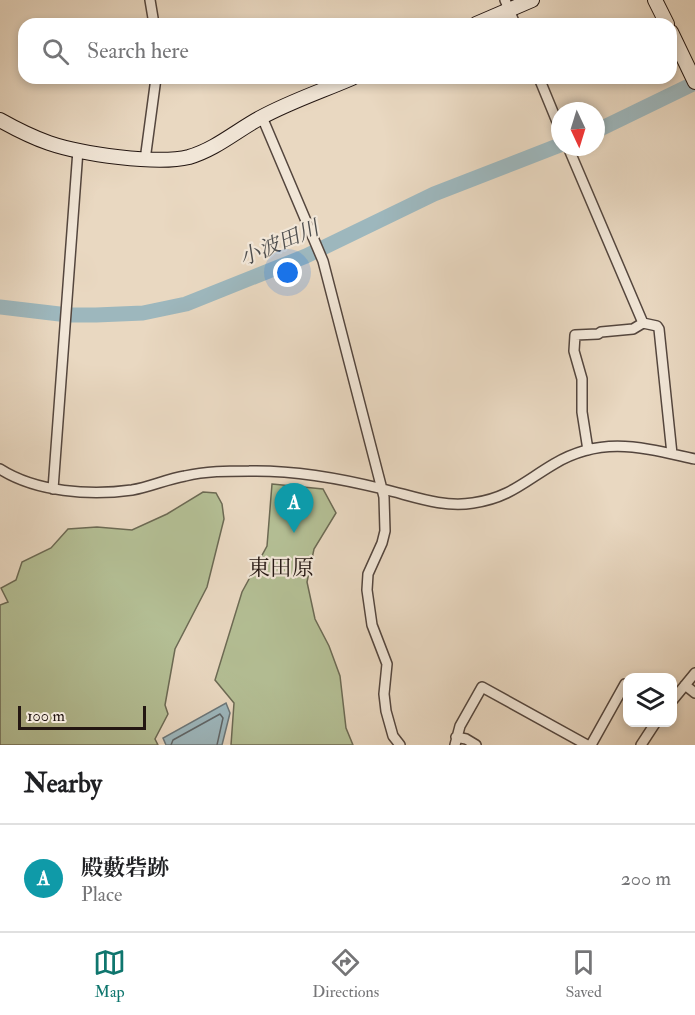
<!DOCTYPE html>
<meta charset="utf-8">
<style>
:root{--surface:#fff;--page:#f2f2f2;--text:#202124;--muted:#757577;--line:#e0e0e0;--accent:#0f766e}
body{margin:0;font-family:"IM FELL Double Pica","Noto Serif JP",serif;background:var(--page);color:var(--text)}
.controls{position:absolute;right:18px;bottom:18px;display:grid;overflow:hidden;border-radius:12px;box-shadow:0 3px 9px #0003}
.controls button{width:54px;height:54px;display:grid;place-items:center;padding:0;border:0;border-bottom:2px solid var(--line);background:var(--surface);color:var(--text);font:30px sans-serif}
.compass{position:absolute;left:551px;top:102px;width:54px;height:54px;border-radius:50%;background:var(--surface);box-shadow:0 3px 9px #0003;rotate:176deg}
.scale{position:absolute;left:18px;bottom:15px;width:128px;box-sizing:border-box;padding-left:6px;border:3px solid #231612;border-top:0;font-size:16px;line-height:21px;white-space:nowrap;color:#231612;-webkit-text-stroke:4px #f1e6d7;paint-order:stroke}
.you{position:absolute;left:288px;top:273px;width:21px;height:21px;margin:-15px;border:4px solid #fff;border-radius:50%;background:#1a73e8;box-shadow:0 0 0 9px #1a73e833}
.badge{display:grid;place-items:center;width:39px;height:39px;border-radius:50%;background:var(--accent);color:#fff;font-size:20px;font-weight:700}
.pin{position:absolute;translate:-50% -50px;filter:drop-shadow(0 2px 3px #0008)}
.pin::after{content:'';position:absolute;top:32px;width:21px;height:18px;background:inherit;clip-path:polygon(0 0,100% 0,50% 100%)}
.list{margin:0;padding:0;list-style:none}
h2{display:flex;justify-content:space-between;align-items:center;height:78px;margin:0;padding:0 24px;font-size:26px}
h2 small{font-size:20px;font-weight:400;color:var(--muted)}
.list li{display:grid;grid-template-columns:39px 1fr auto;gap:18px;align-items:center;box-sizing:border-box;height:108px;padding:0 24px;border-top:2px solid var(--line)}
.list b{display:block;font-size:22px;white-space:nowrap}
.list p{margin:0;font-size:20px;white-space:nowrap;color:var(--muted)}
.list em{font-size:20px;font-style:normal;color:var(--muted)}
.icon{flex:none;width:33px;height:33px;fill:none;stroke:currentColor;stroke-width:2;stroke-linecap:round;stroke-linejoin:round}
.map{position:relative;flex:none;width:695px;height:745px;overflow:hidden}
.search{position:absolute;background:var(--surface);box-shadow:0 3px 9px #0003;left:18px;right:18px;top:18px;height:66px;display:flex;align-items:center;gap:15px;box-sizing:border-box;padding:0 21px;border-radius:18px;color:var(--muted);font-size:22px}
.sheet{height:186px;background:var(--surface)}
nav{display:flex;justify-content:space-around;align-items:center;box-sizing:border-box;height:84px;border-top:2px solid var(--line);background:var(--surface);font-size:16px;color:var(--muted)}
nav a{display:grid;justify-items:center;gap:3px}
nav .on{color:var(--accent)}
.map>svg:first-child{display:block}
</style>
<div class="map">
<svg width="695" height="745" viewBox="0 0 695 745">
<rect width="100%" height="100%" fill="#e9d8c1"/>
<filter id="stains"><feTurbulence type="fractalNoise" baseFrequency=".00333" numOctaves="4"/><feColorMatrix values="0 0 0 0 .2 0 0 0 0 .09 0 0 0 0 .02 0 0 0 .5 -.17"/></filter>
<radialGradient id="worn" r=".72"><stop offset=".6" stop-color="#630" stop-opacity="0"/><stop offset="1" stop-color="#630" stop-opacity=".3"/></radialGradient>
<path fill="#b4bf95" stroke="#6c6a54" stroke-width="1.5" d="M272,484L323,489L336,513L314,549L307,582L315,619L329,646L340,676L346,728L353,745H231L234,703L215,680L242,592L267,546Z
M203,492L216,493L222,504L224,519L207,587L175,649L165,705L168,714L155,739L158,745H0V605L8,602L1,588L16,580L22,562L51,548L68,529L97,527L132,530L167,514Z"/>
<path fill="#9db7bd" stroke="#6c7779" stroke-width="1.5" d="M226,703L230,713L222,745H166L163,738Z"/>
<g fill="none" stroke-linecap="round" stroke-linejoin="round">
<path stroke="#606668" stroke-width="1.5" d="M171,745L173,740L220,714L223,718L217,745"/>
<path stroke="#9db7bd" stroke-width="15" d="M596,131L695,83
M0,307L68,315H96L143,313L186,304L306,256L434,194L560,145"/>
<defs>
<path id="street" d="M150,0L154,24
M505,0L515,24
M539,78L560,129
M262,117L323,261L384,497L385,531L382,543L368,574L367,590L372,625L387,664L384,694L386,711L393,736L400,745
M568,147L643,323
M145,160L156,78
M588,450L582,412V379L574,351L575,335L598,334L601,332L633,329L643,323L657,326L659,329L672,454
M0,469C36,492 90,496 132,490C150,487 167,479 185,476C206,471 227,471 249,471C294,470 339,478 383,489C413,496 442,508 473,503C509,498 525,481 554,464C603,435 644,448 695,459
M53,489L78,150
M685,685L695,693
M672,701L695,673
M456,737L466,739L476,745
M455,745L460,726L482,687L587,745
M591,745L625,684L628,685
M641,745L656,722"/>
<path id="secondary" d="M655,0L667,24
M476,24L532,0
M671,32L695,82
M0,120C16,129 32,137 49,143C81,154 157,165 189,157C216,149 236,131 260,118C289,102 322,91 352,78"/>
</defs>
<use href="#street" stroke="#54463e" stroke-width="12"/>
<use href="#secondary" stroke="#231612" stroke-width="16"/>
<use href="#street" stroke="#f1e6d7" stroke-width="9"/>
<use href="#secondary" stroke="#f1e6d7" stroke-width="14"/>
</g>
<g text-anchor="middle" stroke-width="4.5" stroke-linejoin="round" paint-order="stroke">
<g font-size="21" font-style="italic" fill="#4e4e4e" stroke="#f1e6d7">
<text transform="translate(279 243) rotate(-23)" y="7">小波田川</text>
</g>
<g font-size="22" fill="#231612" stroke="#f1e6d7">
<text x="281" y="575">東田原</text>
</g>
</g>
<rect width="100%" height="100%" filter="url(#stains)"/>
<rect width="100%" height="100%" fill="url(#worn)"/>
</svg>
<div class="controls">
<button><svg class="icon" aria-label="layers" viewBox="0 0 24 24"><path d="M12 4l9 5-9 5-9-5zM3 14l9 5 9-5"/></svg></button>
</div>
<svg class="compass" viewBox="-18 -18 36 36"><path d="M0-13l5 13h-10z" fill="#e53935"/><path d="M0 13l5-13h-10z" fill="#757577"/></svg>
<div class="scale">100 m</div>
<div class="you"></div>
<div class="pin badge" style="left:294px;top:533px;background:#0f9aa8">A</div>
<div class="search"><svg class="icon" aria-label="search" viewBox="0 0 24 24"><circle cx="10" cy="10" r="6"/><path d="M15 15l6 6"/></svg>Search here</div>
</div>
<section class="sheet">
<h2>Nearby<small></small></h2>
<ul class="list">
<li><span class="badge" style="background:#0f9aa8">A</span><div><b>殿藪砦跡</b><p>Place</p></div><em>200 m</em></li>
</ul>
</section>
<nav>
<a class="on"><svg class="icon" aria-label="map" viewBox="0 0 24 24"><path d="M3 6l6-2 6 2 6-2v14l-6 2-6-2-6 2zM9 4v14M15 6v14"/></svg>Map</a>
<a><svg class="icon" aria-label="directions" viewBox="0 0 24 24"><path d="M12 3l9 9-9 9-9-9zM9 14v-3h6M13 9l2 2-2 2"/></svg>Directions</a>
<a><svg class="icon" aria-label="saved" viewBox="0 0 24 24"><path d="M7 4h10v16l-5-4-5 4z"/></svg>Saved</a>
</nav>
